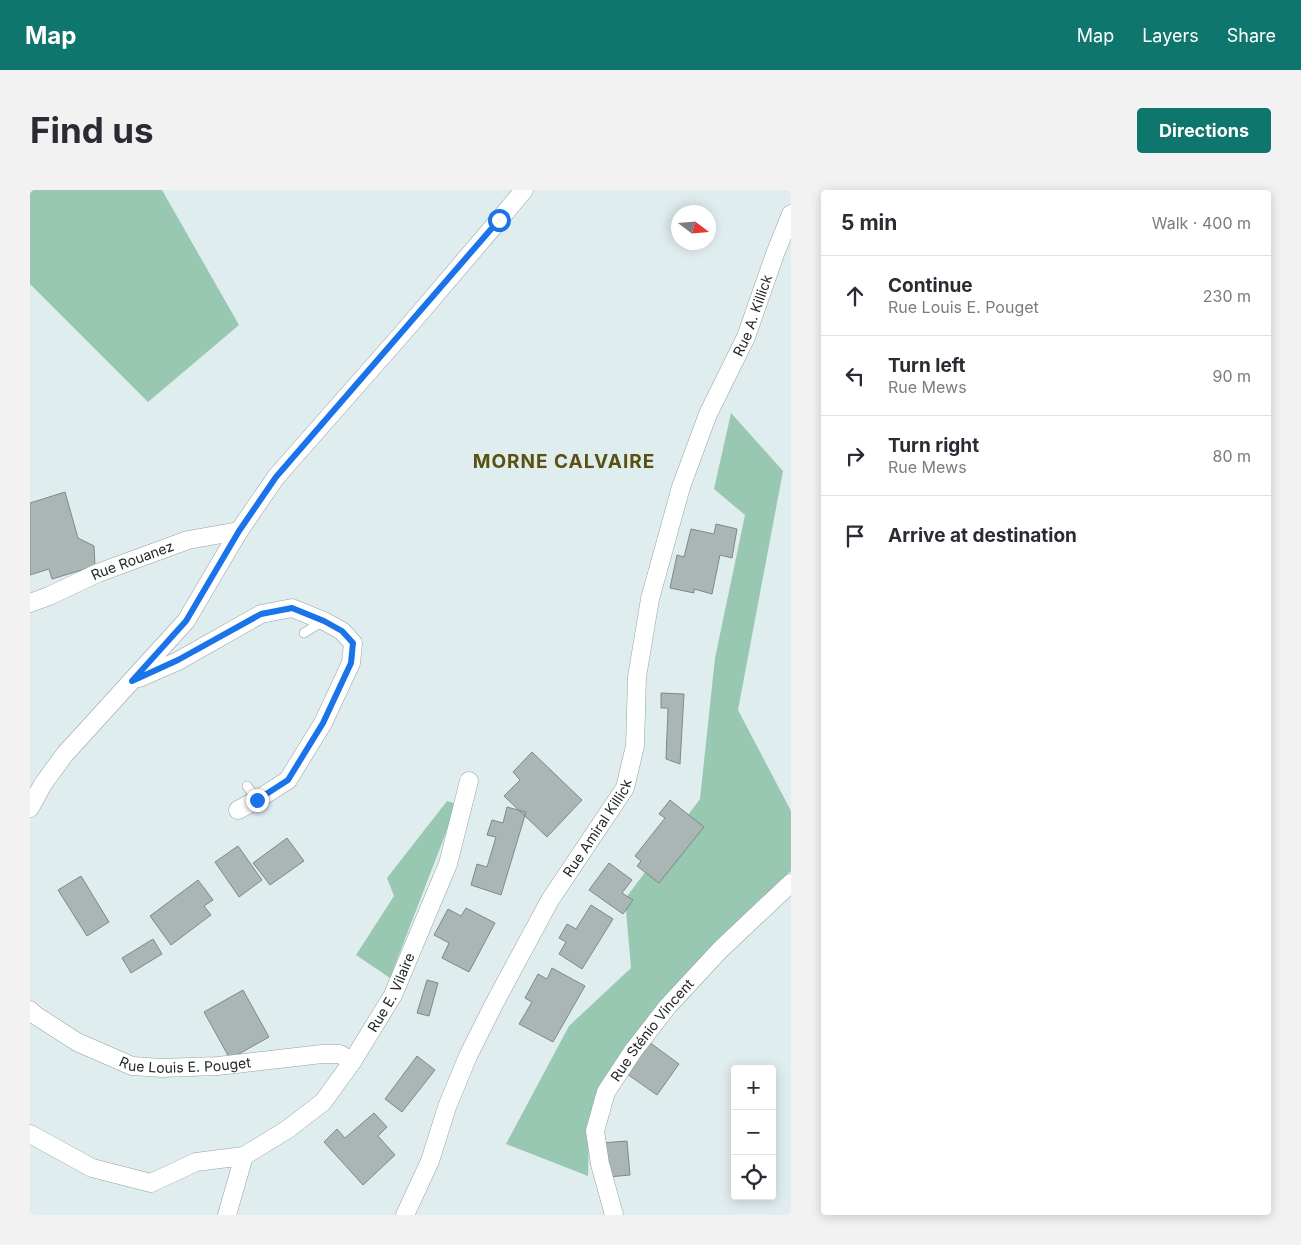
<!DOCTYPE html>
<meta charset="utf-8">
<style>
:root{--surface:#fff;--page:#f2f2f3;--text:#2b2b33;--muted:#7c7c81;--line:#e1e1e2;--accent:#0f766e}
body{margin:0;font-family:Inter,sans-serif;background:var(--page);color:var(--text)}
.controls{position:absolute;right:15px;bottom:15px;display:grid;overflow:hidden;border-radius:5px;box-shadow:0 2px 12px #0003}
.controls button{width:45px;height:45px;display:grid;place-items:center;padding:0;border:0;border-bottom:1px solid var(--line);background:var(--surface);color:var(--text);font:25px sans-serif}
.compass{position:absolute;left:641px;top:15px;width:45px;height:45px;border-radius:50%;background:var(--surface);box-shadow:0 2px 12px #0003;rotate:106deg}
.stop{position:absolute;width:15px;height:15px;margin:-11px;border:4px solid #1a73e8;border-radius:50%;background:#fff}
.stop.end{background:#1a73e8;border-color:#fff;box-shadow:0 1px 5px #0008}
.list{margin:0;padding:0;list-style:none}
h2{display:flex;justify-content:space-between;align-items:center;height:65px;margin:0;padding:0 20px;font-size:21px}
h2 small{font-size:16px;font-weight:400;color:var(--muted)}
.list li{display:grid;grid-template-columns:32px 1fr auto;gap:15px;align-items:center;box-sizing:border-box;height:80px;padding:0 20px;border-top:1px solid var(--line)}
.list b{display:block;font-size:19px;white-space:nowrap}
.list p{margin:0;font-size:16px;white-space:nowrap;color:var(--muted)}
.list em{font-size:16px;font-style:normal;color:var(--muted)}
.icon{flex:none;width:28px;height:28px;fill:none;stroke:currentColor;stroke-width:2;stroke-linecap:round;stroke-linejoin:round}
.map{position:relative;flex:none;width:761px;height:1025px;overflow:hidden;border-radius:5px}
header{display:flex;align-items:center;gap:30px;box-sizing:border-box;height:70px;padding:0 25px;background:var(--accent);color:#fff}
header strong{font-size:24px}
nav{display:flex;gap:28px;margin-inline-start:auto;font-size:18px}
.intro{display:flex;align-items:center;justify-content:space-between;box-sizing:border-box;height:120px;padding:0 30px}
h1{margin:0;font-size:35px}
.button{padding:12px 22px;border-radius:5px;background:var(--accent);color:#fff;font-size:18px;font-weight:700}
main{display:flex;gap:30px;padding:0 30px}
aside{flex:1;background:var(--surface);border-radius:5px;box-shadow:0 2px 12px #0003}
.map>svg:first-child{display:block}
</style>
<header>
<strong>Map</strong>
<nav><a>Map</a><a>Layers</a><a>Share</a></nav>
</header>
<div class="intro"><h1>Find us</h1><a class="button">Directions</a></div>
<main>
<div class="map">
<svg width="761" height="1025" viewBox="0 0 761 1025">
<rect width="100%" height="100%" fill="#e0edef"/>
<path fill="#98c8b1" d="M0,0H132L209,135L118,212L0,94Z
M701,223L753,281L708,520L761,621V681L686,755L599,854L559,946L558,986L476,954L539,836L601,778L595,709L670,609L685,468L715,325L684,299Z
M417,611L427,614L360,788L326,765L364,706L357,688Z"/>
<path fill="#a9b6b4" stroke="#7e8a88" d="M35,302L48,348L64,356L65,376L22,389L19,379L0,385V313Z
M686,334L707,339L702,368L690,365L682,404L664,399V403L640,398L647,365L654,367L661,339L684,344Z
M631,503L654,504L650,574L636,569L638,518H631Z
M502,562L552,610L517,647L474,606L490,590L483,582Z
M640,610L674,637L629,693L607,676L611,671L605,666L635,628L629,624Z
M477,617L496,622L471,705L441,695L447,674L457,677L466,647L457,645L462,630L473,633Z
M257,648L274,671L240,695L223,673Z
M208,656L232,690L209,707L185,672Z
M579,673L602,690L592,703L603,710L593,724L559,700Z
M51,686L79,732L57,746L28,700Z
M168,690L183,710L174,716L181,725L141,755L120,726Z
M561,715L583,729L552,779L529,764L536,752L529,748L537,734L546,739Z
M436,718L465,733L439,782L412,768L419,753L404,745L418,719L431,726Z
M123,749L132,764L101,783L92,768Z
M522,778L555,796L523,852L489,834L502,812L495,808L508,784L517,789Z
M397,790L408,793L399,826L387,823Z
M213,800L239,847L200,869L174,822Z
M619,852L649,874L627,905L597,884Z
M387,866L405,880L372,922L355,909Z
M344,923L357,937L348,946L365,965L333,995L294,952L307,939L315,948Z
M597,951L600,985L578,987L570,953Z"/>
<g fill="none" stroke-linecap="round" stroke-linejoin="round">
<defs>
<path id="lane" d="M274,443L293,431
M217,596L227,610"/>
<g id="street">
<path id="s1" d="M0,413L19,406L68,383L158,350L209,341"/>
<path d="M109,488L148,471L231,424L262,418L294,431L312,441L323,453L321,473L293,533L258,590L227,610L208,620"/>
<path d="M0,618L13,594L35,564L156,431L209,341L246,287L378,137L469,30L494,0"/>
<path id="s2" d="M0,820L5,825L47,852L102,876L132,878L188,876L292,864H310L322,872"/>
<path id="s3" d="M0,944L62,978L121,993L166,972L214,966L258,939L293,912L322,872L363,805L418,674L439,591"/>
<path d="M197,1025L214,966"/>
<path id="s4" d="M375,1025L400,971L417,917L438,866L464,814L520,710L595,598L605,556L607,487L620,409L651,297L678,224L716,147L745,64L761,24"/>
<path id="s5" d="M584,1025L570,974L565,941L576,902L603,861L638,816L690,760L761,693"/>
</g>
</defs>
<use href="#lane" stroke="#95a1a3" stroke-width="10"/>
<use href="#street" stroke="#95a1a3" stroke-width="19"/>
<use href="#lane" stroke="#fff" stroke-width="9"/>
<use href="#street" stroke="#fff" stroke-width="18"/>
</g>
<g fill="none" stroke-linecap="round" stroke-linejoin="round">
<path stroke="#1a73e8" stroke-width="6" d="M227,610L258,590L293,533L321,473L323,453L312,441L294,431L262,418L231,424L148,470L102,491L156,431L209,341L246,287L469,30"/>
</g>
<g text-anchor="middle" stroke-width="4" stroke-linejoin="round" paint-order="stroke">
<g font-size="14" fill="#242829" stroke="#e0edef">
<text dy="5" stroke="none"><textPath href="#s4" startOffset="976">Rue A. Killick</textPath></text>
<text dy="5" stroke="none"><textPath href="#s1" startOffset="111">Rue Rouanez</textPath></text>
<text dy="5" stroke="none"><textPath href="#s4" startOffset="434">Rue Amiral Killick</textPath></text>
<text dy="5" stroke="none"><textPath href="#s3" startOffset="455">Rue E. Vilaire</textPath></text>
<text dy="5" stroke="none"><textPath href="#s5" startOffset="204">Rue Sténio Vincent</textPath></text>
<text dy="5" stroke="none"><textPath href="#s2" startOffset="170">Rue Louis E. Pouget</textPath></text>
</g>
<g font-size="19" font-weight="bold" letter-spacing="1" fill="#5a5012" stroke="#e0edef">
<text x="534" y="278">MORNE CALVAIRE</text>
</g>
</g>
</svg>
<div class="controls">
<button>+</button>
<button>−</button>
<button><svg class="icon" aria-label="locate" viewBox="0 0 24 24"><circle cx="12" cy="12" r="6"/><path d="M12 2v4M12 18v4M2 12h4M18 12h4"/></svg></button>
</div>
<svg class="compass" viewBox="-18 -18 36 36"><path d="M0-13l5 13h-10z" fill="#e53935"/><path d="M0 13l5-13h-10z" fill="#7c7c81"/></svg>
<div class="stop" style="left:469px;top:30px"></div>
<div class="stop end" style="left:227px;top:610px"></div>
</div>
<aside>
<h2>5 min<small>Walk · 400 m</small></h2>
<ul class="list">
<li><svg class="icon" aria-label="ahead" viewBox="0 0 24 24"><path d="M12 20V5M6 11l6-6 6 6"/></svg><div><b>Continue</b><p>Rue Louis E. Pouget</p></div><em>230 m</em></li>
<li><svg class="icon" aria-label="left" viewBox="0 0 24 24"><path d="M17 20v-9H6M10 6l-5 5 5 5"/></svg><div><b>Turn left</b><p>Rue Mews</p></div><em>90 m</em></li>
<li><svg class="icon" aria-label="right" viewBox="0 0 24 24"><path d="M7 20v-9h11M14 6l5 5-5 5"/></svg><div><b>Turn right</b><p>Rue Mews</p></div><em>80 m</em></li>
<li><svg class="icon" aria-label="arrive" viewBox="0 0 24 24"><path d="M6 21V4h12l-3 4 3 4H6"/></svg><div><b>Arrive at destination</b></div></li>
</ul>
</aside>
</main>
